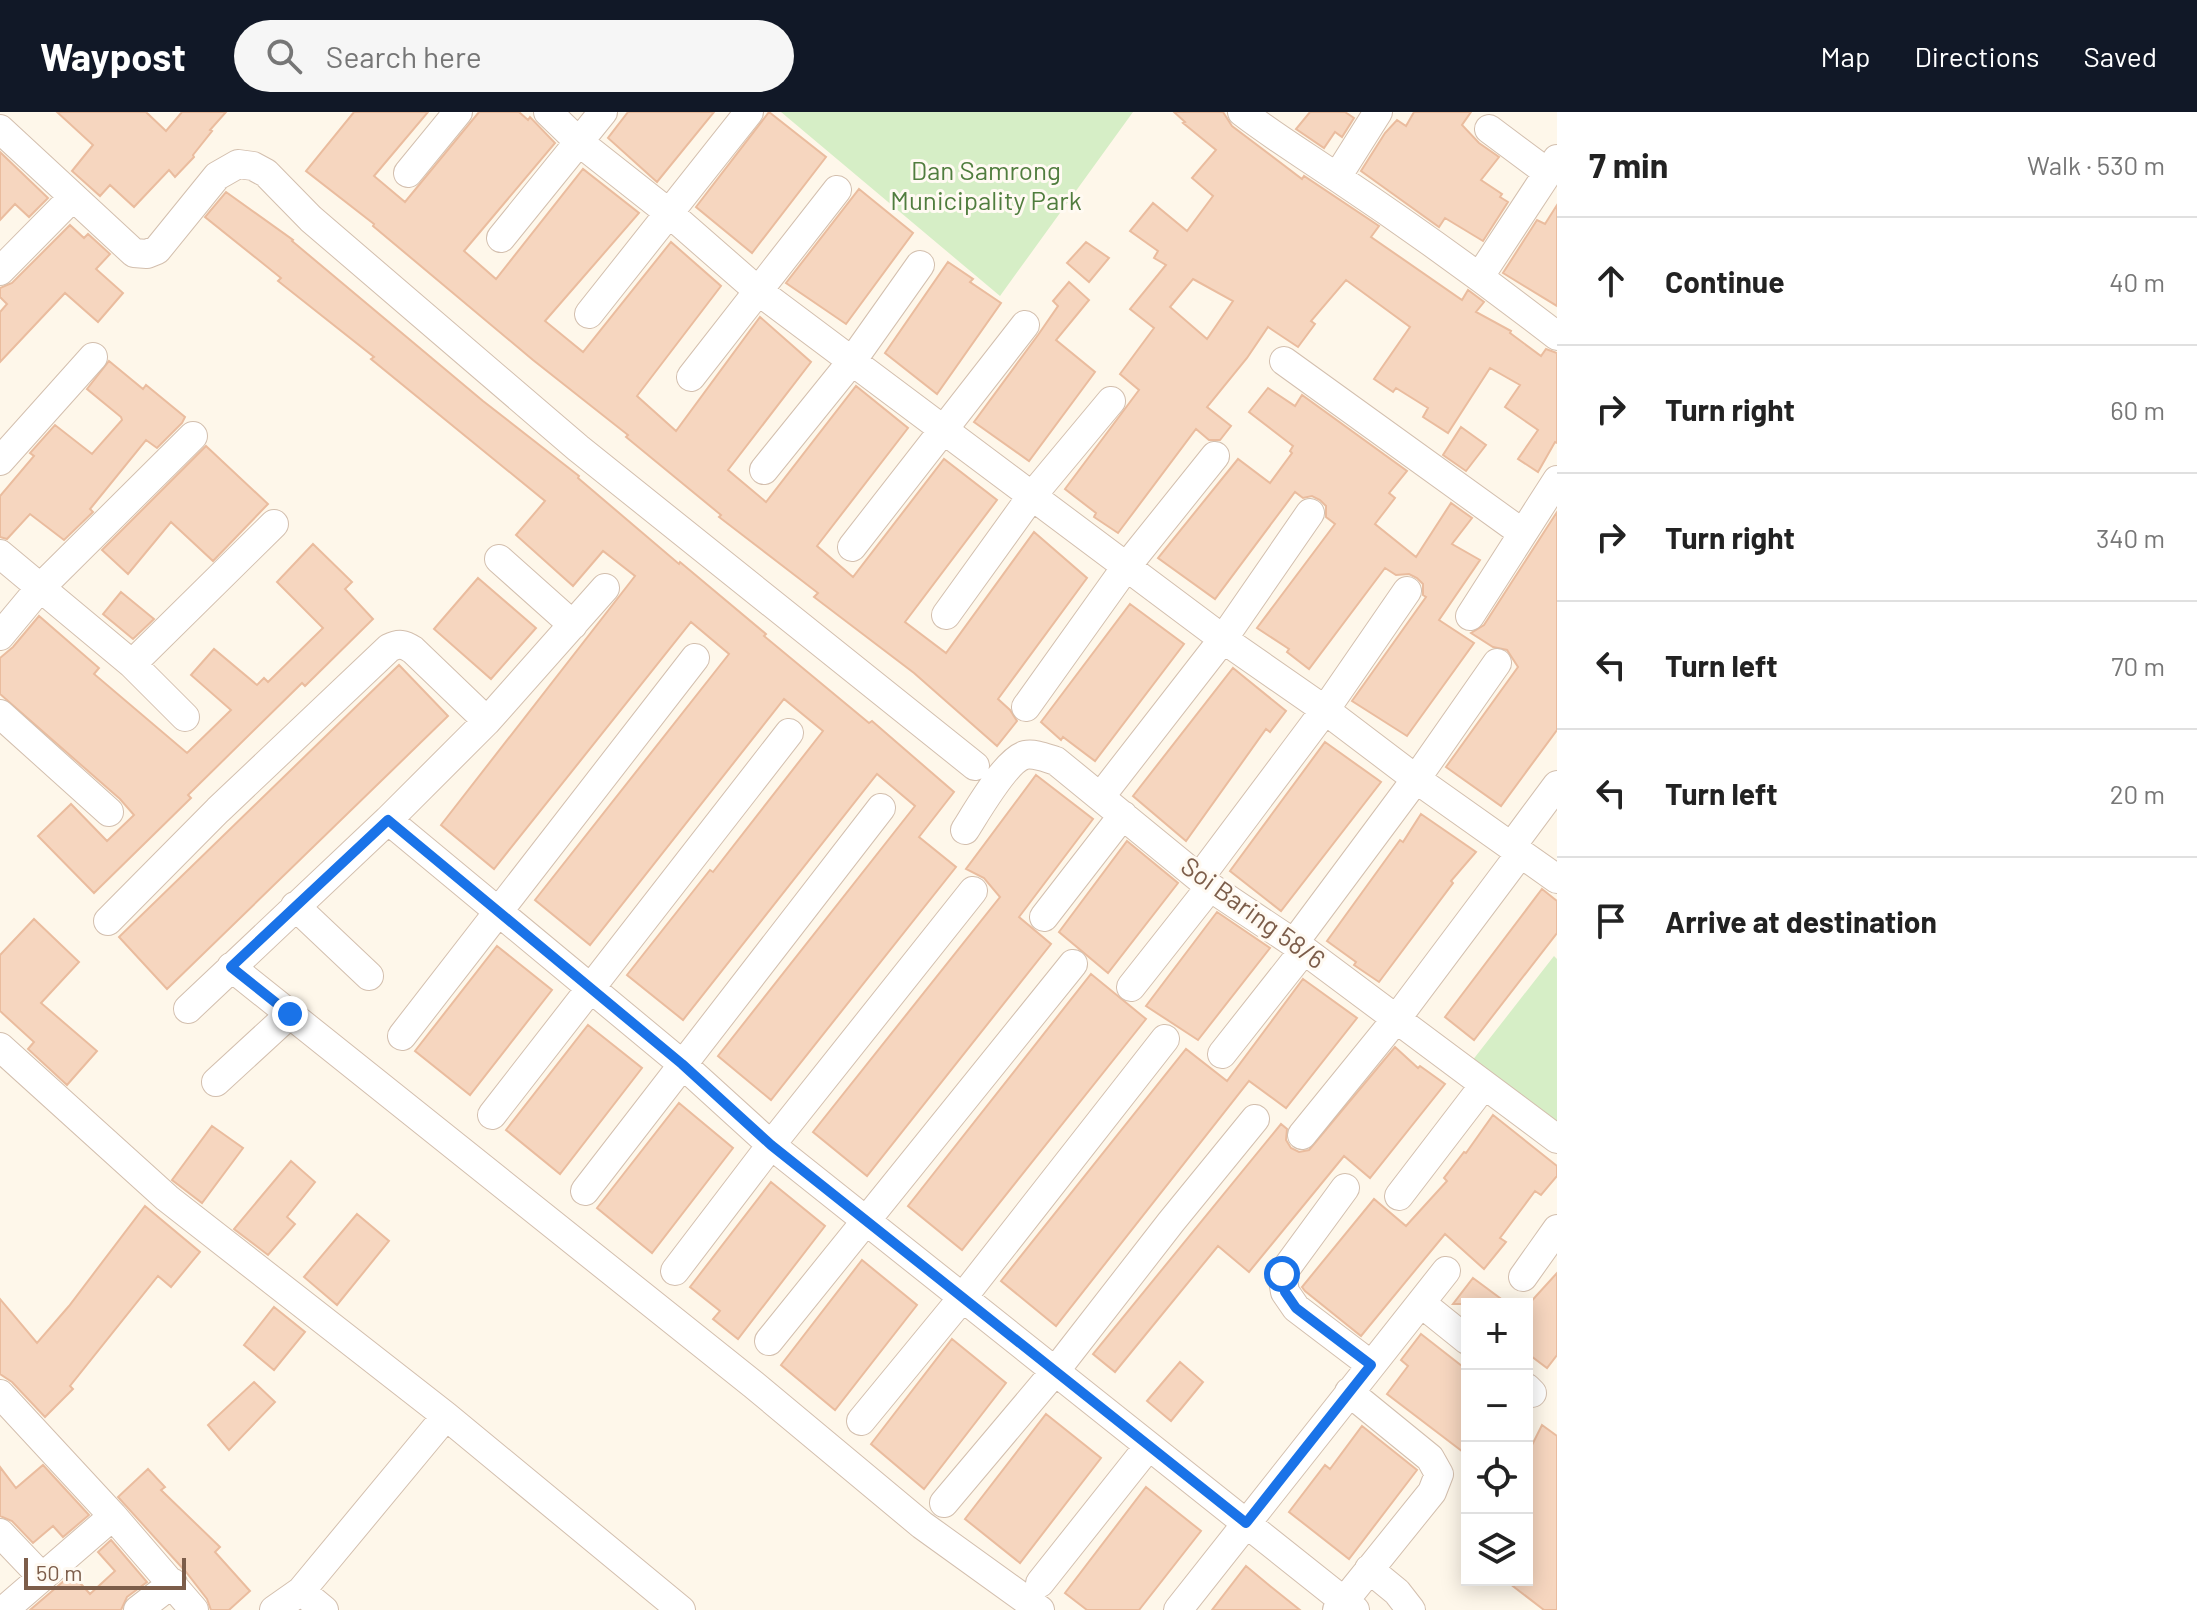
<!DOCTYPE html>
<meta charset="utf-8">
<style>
:root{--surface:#fff;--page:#f6f6f6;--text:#222;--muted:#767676;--line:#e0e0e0;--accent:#111827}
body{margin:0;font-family:Barlow,sans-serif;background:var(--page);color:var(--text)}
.controls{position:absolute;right:24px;bottom:24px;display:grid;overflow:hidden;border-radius:0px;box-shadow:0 4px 20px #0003}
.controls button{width:72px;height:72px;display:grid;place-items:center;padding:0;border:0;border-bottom:2px solid var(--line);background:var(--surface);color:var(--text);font:40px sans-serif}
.scale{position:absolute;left:24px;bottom:20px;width:162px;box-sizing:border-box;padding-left:8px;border:4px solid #7c5d4a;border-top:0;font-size:22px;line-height:28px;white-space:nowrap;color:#7c5d4a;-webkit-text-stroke:6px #fffaf2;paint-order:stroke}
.stop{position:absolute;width:24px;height:24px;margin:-18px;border:6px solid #1a73e8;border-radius:50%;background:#fff}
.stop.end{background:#1a73e8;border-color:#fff;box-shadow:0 2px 8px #0008}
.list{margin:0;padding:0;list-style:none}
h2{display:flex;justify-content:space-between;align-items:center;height:104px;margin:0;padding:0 32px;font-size:34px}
h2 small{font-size:26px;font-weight:400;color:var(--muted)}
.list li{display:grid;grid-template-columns:52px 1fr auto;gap:24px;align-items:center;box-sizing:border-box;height:128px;padding:0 32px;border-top:2px solid var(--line)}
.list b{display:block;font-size:30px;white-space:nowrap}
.list em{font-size:26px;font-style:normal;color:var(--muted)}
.icon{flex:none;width:44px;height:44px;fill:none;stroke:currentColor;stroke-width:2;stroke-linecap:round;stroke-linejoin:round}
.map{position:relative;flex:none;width:1557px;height:1498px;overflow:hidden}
header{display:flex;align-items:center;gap:48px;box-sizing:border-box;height:112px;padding:0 40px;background:var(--accent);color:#fff}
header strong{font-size:38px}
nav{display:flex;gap:44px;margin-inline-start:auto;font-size:28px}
.search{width:560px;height:72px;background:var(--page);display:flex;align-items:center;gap:20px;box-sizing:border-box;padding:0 28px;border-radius:44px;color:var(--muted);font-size:30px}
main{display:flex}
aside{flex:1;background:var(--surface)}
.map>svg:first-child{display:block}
</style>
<header>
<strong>Waypost</strong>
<div class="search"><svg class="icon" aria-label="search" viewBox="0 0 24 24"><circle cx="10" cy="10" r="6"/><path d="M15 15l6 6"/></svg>Search here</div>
<nav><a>Map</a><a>Directions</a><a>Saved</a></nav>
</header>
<main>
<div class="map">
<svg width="1557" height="1498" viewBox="0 0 1557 1498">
<rect width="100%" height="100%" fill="#fef7ea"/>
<path fill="#d6eec6" d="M781,0H1133L1000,184Z
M1554,844L1557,847V1012L1472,949Z"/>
<path fill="#f6d6bf" stroke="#eabc9e" stroke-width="2" fill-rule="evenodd" d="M57,0H146L166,19L182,0H226L210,18L212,19L193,43L194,45L175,65L169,58L134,95L110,73L100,84L72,59L93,33Z
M354,0H428L374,64L405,90L479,0H519L528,8L530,5L555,31L464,139L496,167L583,57L639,101L545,209L583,240L671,130L721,174L637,284L676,319L760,205L811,250L728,358L766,390L856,274L908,316L817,434L853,465L944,347L997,388L905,510L946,541L1034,420L1087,466L998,587L1010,598L1017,609L997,634L914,561L814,485L818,481L719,405L721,403L626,325L628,323L533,248L373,114L374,112L306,59Z
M628,0H714L657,70L608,26Z
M769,0L826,45L752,141L696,95Z
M1174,0H1223L1232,14L1302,67L1304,64L1379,114L1371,125L1462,188L1468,178L1484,190L1476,200L1511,219L1510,221L1541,244L1546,237L1557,241V331L1555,330L1538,360L1518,347L1538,318L1505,295L1520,273L1490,256L1448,321L1423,305L1428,296L1396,276L1393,280L1374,267L1410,215L1346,168L1311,209L1315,212L1298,235L1268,215L1247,246L1207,295L1231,314L1220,328H1209L1196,317L1118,421L1094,405L1096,401L1065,377L1139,278L1120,262L1154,216L1130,197L1166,153L1154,146L1158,139L1130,119L1153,91L1187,119L1213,84L1192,66L1216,38L1183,11L1185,10ZM1193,167L1233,189L1207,227L1170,195Z
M1310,0H1345L1354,6L1342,25L1335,20L1324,36L1296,17Z
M1414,0H1471L1462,13L1479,31L1499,45L1481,68L1502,82L1500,85L1508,90L1483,129L1445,106L1439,115L1361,59L1385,21L1397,8L1406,14Z
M0,40L48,86L29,105L15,92L0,108Z
M859,77L913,121L846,212L786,171Z
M226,80L293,128L292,129L483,289L579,364L578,366L679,452L680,450L766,522L764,524L869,611L872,609L954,680L919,725L956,755L771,988L718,944L915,694L877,662L683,908L627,863L710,758L713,760L823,619L784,587L590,833L535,788L729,542L691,510L494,757L441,713L635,464L603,439L573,474L516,423L545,389L371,247L374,245L278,169L281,166L205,105Z
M1557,93V194L1503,161L1537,108L1545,112Z
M70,113L84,126L88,122L110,142L96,157L123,181L98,210L65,181L0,250V200L7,192L0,185V176L12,171Z
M1086,130L1109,146L1089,170L1067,151Z
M948,150L973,167L970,170L1001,191L937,282L885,241Z
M1069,170L1089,188L1056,228L1095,260L1029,349L974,310L1038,223L1058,194L1053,189Z
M109,249L143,277L146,273L185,305L182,311L157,336L146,328L90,397L93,400L64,428L30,402L7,427L0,425V384L34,344L30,341L55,313L92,342L122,308L121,305L87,277Z
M1268,276L1295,294L1302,283L1407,359L1389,381L1395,386L1375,412L1416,445L1451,391L1472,406L1452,432L1480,448L1439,508L1474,531L1407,624L1352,589L1426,485L1423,483V472L1417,466L1409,462L1396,463L1385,456L1309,557L1287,540L1289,537L1257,516L1335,412L1326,405V394L1320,388L1312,384L1303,386L1295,380L1215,487L1158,446L1238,347L1270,371L1292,341L1290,339L1293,334L1249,300Z
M1461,315L1486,333L1466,359L1443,343Z
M206,334L268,392L213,449L171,410L128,462L102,438Z
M1557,400V618L1501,694L1446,655L1518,555L1507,538L1493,535L1471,521L1484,513Z
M313,432L352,470L345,477L373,507L305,574L302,571L188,683L191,686L94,781L38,724L71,692L107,729L134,703L120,687L0,582V546L13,535L39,504L99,556L94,562L187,641L231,598L191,563L214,537L257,573L264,566L268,570L323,516L277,470Z
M478,466L536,516L491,567L434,517Z
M121,480L154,507L133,527L103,502Z
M1130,492L1184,532L1095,649L1063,625L1061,628L1041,610Z
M399,553L448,604L167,877L119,825Z
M1233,556L1286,599L1270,620L1266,617L1186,729L1133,684Z
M1325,630L1381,670L1281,799L1230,759Z
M1036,663L1093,707L1019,805L1051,832L867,1064L813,1020L1000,785L984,766L966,757Z
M1421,702L1476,740L1451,769L1453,771L1379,870L1354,853L1356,850L1327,829L1400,728L1403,730Z
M1127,729L1178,771L1108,861L1059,820Z
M1542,777L1557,789V821L1474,928L1445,905Z
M1217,800L1270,836L1198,928L1146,894Z
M34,807L79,850L41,891L97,939L67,973L28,937L34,930L0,899V843Z
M497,834L552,878L470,983L415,939Z
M1091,862L1146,907L962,1138L908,1094Z
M1303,867L1357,906L1286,996L1249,969L1056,1214L1001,1169L1186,937L1227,969Z
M588,913L642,956L560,1062L506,1018Z
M1395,935L1418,956L1420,954L1445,972L1370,1066L1344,1044L1249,1160L1218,1134L1115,1260L1093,1242L1281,1012L1287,1017L1286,1028L1291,1036L1299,1040L1309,1038Z
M679,991L733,1036L652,1141L597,1096Z
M1493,1003L1557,1054V1064L1541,1083L1535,1079L1500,1126L1506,1130L1484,1157L1445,1122L1361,1224L1305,1179L1302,1175L1374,1087L1406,1114L1447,1069L1444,1066L1464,1040L1466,1041Z
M212,1014L243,1036L202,1091L172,1068Z
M291,1049L315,1070L287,1105L295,1112L268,1143L234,1117Z
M771,1070L825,1114L738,1227L713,1207L720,1199L690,1175Z
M145,1094L200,1140L171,1175L158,1164L70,1274L73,1277L45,1305L12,1270L0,1262V1187L37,1231L69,1194Z
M357,1102L389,1129L337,1193L304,1165Z
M862,1148L917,1193L835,1298L781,1253Z
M1557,1161V1243L1547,1256L1527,1241V1194Z
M1473,1166L1508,1192H1453Z
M274,1195L305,1220L274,1258L244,1233Z
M1421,1222L1467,1258V1343L1387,1282L1408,1254L1401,1248Z
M952,1227L1006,1271L924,1377L871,1332Z
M1180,1250L1203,1270L1171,1309L1147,1289Z
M254,1270L275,1290L229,1338L208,1313Z
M1046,1302L1101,1346L1020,1451L965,1407Z
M1542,1313L1557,1324V1498H1544L1505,1468H1527V1343Z
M1362,1314L1417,1358L1349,1447L1289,1400L1325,1353L1330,1357Z
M43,1353L89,1403L63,1425L53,1414L33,1431L12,1409L0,1404V1355L16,1376Z
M148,1357L165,1375L161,1378L220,1435L215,1440L250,1479L229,1498H211L207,1487L186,1460L118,1385Z
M1146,1375L1201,1419L1139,1498H1087L1065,1481Z
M111,1428L147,1470L127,1485L121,1498H30L72,1462L90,1482L115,1459L98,1440Z
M1246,1454L1270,1474L1300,1498H1212Z"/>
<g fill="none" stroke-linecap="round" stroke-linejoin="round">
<defs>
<path id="minor" d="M548,0L579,30L669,101L757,178L1223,527L1325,598L1416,667L1557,767
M1242,0C1273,24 1306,44 1338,66C1413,116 1486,169 1557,224
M0,17L134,141L147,142L157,138L217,64L238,52L253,54L266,61L311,107L578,336L975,654
M1489,17L1548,61
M408,61L458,0
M1337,65L1378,0
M501,126L603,0
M0,159L72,86
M1480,164L1557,47
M589,202L749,0
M1284,249L1521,420
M691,265L837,78
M0,349L93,245
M764,358L852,249L920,153
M852,435L1025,213
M0,442L132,552L185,605
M499,447L573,513
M605,476L487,609L388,708L682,952L771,1033L1355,1498
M946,503L1031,385L1111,289
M1470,504L1557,368
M0,524L39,477L193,324
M132,552L274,412
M1026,595L1126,455L1215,344
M0,602L109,700
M1101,684L1223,527L1310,401
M965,718C976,701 1006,648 1025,643C1035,641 1046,646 1056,649L1210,775L1304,838L1557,1027
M1511,735L1557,673
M1200,765L1325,598L1407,479
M295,794L369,864
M1044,805L1123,703
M108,809L218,698L389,536C399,531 404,532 413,538L487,609
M1294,831L1416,667L1497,551
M231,855L754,1273L922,1413L1040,1498
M1131,875L1210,775
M188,897L388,708
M402,924L695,546
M0,935L167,1086L446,1304L681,1498
M1222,942L1304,838
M216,970L290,902
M492,1003L789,621
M1302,1023L1397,906L1520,742
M1345,1076L1282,1162L1285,1180L1296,1196L1371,1253
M585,1079L881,696
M1399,1084L1484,973
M675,1159L771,1033L973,779
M1523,1165L1557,1117
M1421,1191L1467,1228
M769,1229L1073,852
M1527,1276L1532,1281
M0,1282L113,1404L194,1498
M861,1309L963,1185L1165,927
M944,1391L1056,1258L1171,1110L1255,1007
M0,1421L42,1465
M1369,1457L1397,1480L1411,1498
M1040,1471L1148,1335
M301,1479L324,1498
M4,1498L113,1404
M138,1498L173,1471
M274,1498L301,1479L446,1304
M1178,1498L1446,1159
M1337,1498L1432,1380L1439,1362L1430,1346L1349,1280"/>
</defs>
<use href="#minor" stroke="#d3bfae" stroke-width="30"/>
<use href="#minor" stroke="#fff" stroke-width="28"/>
</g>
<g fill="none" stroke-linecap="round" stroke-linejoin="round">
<path stroke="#1a73e8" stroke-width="10" d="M290,902L231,855L388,708L682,952L771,1033L1246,1411L1371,1253L1296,1196L1285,1180L1282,1162"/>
</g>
<g text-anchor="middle" stroke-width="6" stroke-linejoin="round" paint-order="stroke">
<g font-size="26" fill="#507d3e" stroke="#fffaf2">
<text x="986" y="68">Dan Samrong<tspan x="986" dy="30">Municipality Park</tspan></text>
</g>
<g font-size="26" fill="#7c5d4a" stroke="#fffaf2">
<text transform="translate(1253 801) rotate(36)" y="9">Soi Baring 58/6</text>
</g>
</g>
</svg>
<div class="controls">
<button>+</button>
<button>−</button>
<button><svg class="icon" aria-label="locate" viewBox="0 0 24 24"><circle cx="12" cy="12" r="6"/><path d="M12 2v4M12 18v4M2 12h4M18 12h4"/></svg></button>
<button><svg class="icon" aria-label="layers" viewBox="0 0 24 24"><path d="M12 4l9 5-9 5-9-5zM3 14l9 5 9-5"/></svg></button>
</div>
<div class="scale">50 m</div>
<div class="stop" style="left:1282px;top:1162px"></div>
<div class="stop end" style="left:290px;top:902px"></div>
</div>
<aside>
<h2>7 min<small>Walk · 530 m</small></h2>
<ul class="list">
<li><svg class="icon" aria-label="ahead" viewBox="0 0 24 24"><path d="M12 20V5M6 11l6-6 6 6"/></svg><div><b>Continue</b></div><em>40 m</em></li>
<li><svg class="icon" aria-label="right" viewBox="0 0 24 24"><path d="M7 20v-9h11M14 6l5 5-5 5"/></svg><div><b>Turn right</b></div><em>60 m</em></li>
<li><svg class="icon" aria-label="right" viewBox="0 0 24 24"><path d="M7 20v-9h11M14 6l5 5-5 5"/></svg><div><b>Turn right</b></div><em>340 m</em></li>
<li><svg class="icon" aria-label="left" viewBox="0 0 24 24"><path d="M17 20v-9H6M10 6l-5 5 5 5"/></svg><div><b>Turn left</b></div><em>70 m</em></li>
<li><svg class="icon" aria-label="left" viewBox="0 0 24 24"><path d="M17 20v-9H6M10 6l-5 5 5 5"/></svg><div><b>Turn left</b></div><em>20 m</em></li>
<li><svg class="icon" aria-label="arrive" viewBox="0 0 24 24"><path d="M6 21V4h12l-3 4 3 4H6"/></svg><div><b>Arrive at destination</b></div></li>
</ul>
</aside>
</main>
